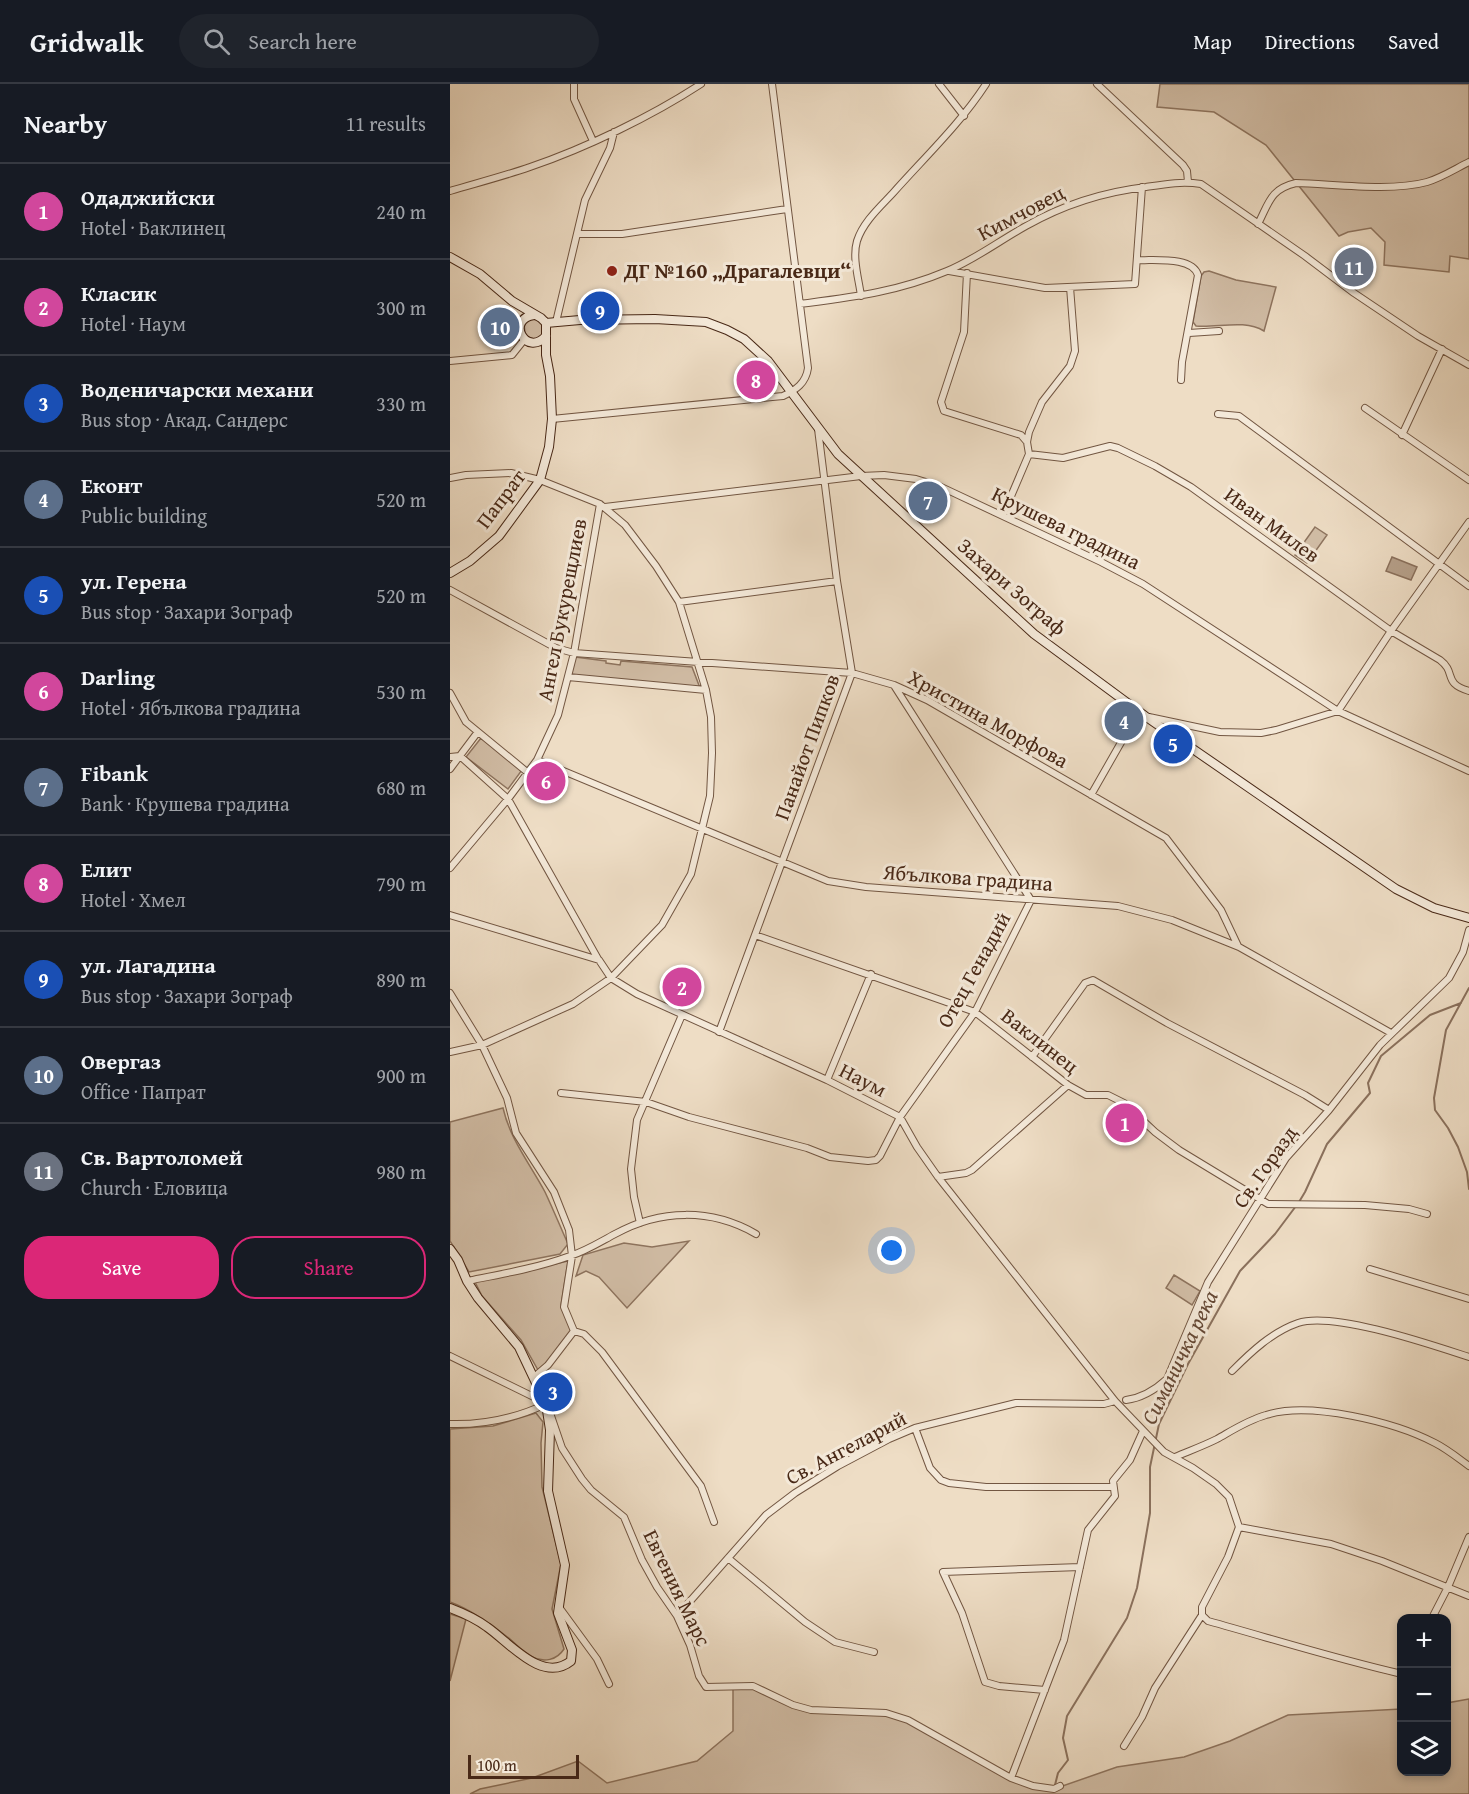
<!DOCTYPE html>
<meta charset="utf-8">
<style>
:root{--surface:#171b24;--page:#20242c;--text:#f1f3f6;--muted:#9ea1a6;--line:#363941;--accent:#db2777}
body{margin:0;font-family:"Gentium Book Plus",serif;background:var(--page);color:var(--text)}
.controls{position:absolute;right:18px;bottom:18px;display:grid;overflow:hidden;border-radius:12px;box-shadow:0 3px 9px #0003}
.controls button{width:54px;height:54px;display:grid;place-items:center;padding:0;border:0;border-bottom:2px solid var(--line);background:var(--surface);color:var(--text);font:30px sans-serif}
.scale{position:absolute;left:18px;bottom:15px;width:111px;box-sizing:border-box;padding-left:6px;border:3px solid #492917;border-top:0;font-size:16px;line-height:21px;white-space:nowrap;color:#492917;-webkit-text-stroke:4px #f4e9d9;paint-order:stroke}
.you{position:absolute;left:442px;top:1167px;width:21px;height:21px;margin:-15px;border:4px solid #fff;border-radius:50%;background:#1a73e8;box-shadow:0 0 0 9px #1a73e833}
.badge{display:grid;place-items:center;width:39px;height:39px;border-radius:50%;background:var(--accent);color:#fff;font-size:20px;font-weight:700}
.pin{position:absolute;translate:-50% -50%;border:3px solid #fff;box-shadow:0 2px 6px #0006}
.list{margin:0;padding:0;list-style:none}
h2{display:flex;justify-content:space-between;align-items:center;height:78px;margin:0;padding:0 24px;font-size:26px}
h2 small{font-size:20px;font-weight:400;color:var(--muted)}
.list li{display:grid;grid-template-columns:39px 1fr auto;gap:18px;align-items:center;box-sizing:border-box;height:96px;padding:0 24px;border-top:2px solid var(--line)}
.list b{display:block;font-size:22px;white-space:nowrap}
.list p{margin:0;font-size:20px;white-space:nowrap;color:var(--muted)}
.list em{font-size:20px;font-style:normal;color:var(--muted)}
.actions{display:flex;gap:12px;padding:18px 24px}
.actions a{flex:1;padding:14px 0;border:2px solid var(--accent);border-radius:24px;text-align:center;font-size:21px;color:var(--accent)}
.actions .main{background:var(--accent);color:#fff}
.icon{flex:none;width:33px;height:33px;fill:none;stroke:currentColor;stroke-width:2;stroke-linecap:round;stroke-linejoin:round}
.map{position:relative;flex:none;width:1019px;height:1710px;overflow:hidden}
header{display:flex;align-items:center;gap:36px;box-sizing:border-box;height:84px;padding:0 30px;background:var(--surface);border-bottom:2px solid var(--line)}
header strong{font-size:28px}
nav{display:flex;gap:33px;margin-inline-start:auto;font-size:21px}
.search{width:420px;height:54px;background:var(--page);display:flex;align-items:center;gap:15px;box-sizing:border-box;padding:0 21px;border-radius:33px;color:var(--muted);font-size:22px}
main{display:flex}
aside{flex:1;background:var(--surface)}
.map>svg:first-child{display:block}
</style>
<header>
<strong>Gridwalk</strong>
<div class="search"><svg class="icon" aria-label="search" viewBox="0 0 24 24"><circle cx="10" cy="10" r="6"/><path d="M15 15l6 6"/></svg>Search here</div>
<nav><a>Map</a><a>Directions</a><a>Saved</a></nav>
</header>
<main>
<aside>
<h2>Nearby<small>11 results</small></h2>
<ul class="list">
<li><span class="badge" style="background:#d1479c">1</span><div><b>Одаджийски</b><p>Hotel · Ваклинец</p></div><em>240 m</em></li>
<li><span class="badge" style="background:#d1479c">2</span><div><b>Класик</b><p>Hotel · Наум</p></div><em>300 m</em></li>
<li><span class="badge" style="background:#1a4fb4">3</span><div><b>Воденичарски механи</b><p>Bus stop · Акад. Сандерс</p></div><em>330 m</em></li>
<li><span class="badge" style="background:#5c6f8a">4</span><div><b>Еконт</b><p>Public building</p></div><em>520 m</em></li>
<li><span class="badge" style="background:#1a4fb4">5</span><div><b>ул. Герена</b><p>Bus stop · Захари Зограф</p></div><em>520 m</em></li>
<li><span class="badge" style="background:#d1479c">6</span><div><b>Darling</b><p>Hotel · Ябълкова градина</p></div><em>530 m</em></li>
<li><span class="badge" style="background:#5c6f8a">7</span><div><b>Fibank</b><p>Bank · Крушева градина</p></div><em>680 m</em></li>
<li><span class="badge" style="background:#d1479c">8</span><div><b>Елит</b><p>Hotel · Хмел</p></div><em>790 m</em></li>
<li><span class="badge" style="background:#1a4fb4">9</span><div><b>ул. Лагадина</b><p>Bus stop · Захари Зограф</p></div><em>890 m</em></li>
<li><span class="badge" style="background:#5c6f8a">10</span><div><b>Овергаз</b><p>Office · Папрат</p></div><em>900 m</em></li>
<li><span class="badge" style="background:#6b7280">11</span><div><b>Св. Вартоломей</b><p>Church · Еловица</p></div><em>980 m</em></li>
</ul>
<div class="actions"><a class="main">Save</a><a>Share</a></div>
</aside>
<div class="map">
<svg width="1019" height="1710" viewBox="0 0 1019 1710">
<rect width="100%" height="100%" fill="#eeddc5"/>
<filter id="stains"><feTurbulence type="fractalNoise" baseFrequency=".00333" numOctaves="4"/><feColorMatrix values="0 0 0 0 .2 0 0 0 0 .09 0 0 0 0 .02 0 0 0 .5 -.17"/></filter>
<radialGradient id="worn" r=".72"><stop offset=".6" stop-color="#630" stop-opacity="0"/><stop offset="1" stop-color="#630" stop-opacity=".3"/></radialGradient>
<path fill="#d2bea7" stroke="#8e745f" stroke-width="1.5" d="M710,0H1019V175L1000,172L999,188L934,181L935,158L921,144L898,148L889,152L816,61L764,28L707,23Z
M759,187L786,196L826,203L814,247C794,235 768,244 746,242L743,238L751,192L754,188Z
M83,234L92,239L94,249L86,256L76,252C73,242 73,240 83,234Z
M865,443L877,451L857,479L845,471Z
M125,573L156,577V579L170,581L171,577L242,583L250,604L121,591Z
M31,654L72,686L58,705L16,673Z
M53,1024C60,1055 80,1080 95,1108C103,1125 110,1142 118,1160L110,1170L19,1188L0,1157V1038Z
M239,1157L177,1224L149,1193L136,1187L126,1192L133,1171L174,1159L202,1163Z
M118,1177L111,1221L124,1245L99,1278L88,1286L71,1256L32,1212L25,1198Z
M724,1191L750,1207L742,1221L716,1204Z
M86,1329L93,1338L91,1359L92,1403L111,1480L102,1525L114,1565C107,1576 94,1579 82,1573C74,1569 67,1561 60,1555C41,1541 22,1526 0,1518V1345L43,1342Z
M0,1530L16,1535L0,1597Z
M283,1601L303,1602L361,1626L417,1628L458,1636L561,1694L604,1705L667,1683L734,1673L780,1657L838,1631L951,1625L952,1688H996L997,1619L1019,1615V1710H20L30,1705L82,1694L128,1677L157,1699L247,1677L283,1647Z"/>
<path fill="#b6a08a" stroke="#8a705c" stroke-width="1.5" d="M942,473L967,483L961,496L936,487Z"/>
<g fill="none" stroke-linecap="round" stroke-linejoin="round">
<path stroke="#8a705c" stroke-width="2" d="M1019,904L996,946L984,1014L985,1026L998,1044L1008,1063L1017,1088L1019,1105
M849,1118L855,1108L877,1060L920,1009L918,999L931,972L980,931L1011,919
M605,1701L608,1689L618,1676L613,1654L617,1632L677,1534L687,1504L700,1429V1383L709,1340L738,1280L790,1187L825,1150L846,1122"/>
<defs>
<path id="street" d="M124,0V15L143,57
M489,0L514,32
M647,0L733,81L737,87L738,98
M0,107C27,99 54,92 80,83C136,64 202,32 251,0
M808,140C819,119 820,105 846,99C884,100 941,108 977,98C991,94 1005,85 1019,78
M127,150H172L337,125
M687,176C704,177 742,172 748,191L732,278L731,296
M499,187L595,204L685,200L692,103
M517,189L514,248L491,318L494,327L571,351L577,358
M411,212C409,196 402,174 407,157C413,138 430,123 443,109C475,73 510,40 536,0
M350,220C403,213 447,208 497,187C524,176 549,157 576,142C613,121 653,108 696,103C715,100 732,97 751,100L855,172L904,209L968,252L1019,281
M106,238L135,116L160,64L164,48
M739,249L769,247
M0,277L62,271L74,256
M915,324L1019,396
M768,330L789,332L1019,502
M102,335L333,312C346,306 356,299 358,284L322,0
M952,351L992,265
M579,370L613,374L660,362L668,364L705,382L741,403L941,547L990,576C1007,589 992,599 1019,607
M0,394L16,391L61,389L90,396L150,420L175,441L206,482L229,518L256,606L261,633L262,669L260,712L241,790L212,841L161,894L123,920L32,961L0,968
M155,423L411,392L434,391L466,395L489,402L651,478L693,500L888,627L1019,687
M553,431L579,370L577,358L579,348L592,318L620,282L625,267L620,203
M0,506L106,564L124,569L402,589L444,601L477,616L716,754L771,826L788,862
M229,518L387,497
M118,593L256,606
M0,609L16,638L77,688
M699,633L770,648L811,649L826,646L888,627L941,547L1019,438
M0,673L10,672L58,715L148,875
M87,676L378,797L416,803L668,822L722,836L789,863L941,949
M0,685L27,649
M641,711L689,627
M0,784L58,715L87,676L108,631L124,569L150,420
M0,831L149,876L161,894L187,910L377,996L450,1033L467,1063L488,1093L665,1317L714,1368L743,1384L766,1400L779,1413L789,1443L778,1473L752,1523V1531L705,1604L692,1633L674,1662
M305,851L525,928L618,1001L636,1011H658L674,1019L705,1048L729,1066L818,1120L915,1121L959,1125L977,1130
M0,909L32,961L57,1014L66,1049L104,1108L119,1146L122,1172L114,1223L124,1247
M269,948L402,589L387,497L368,345
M582,973L635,899L643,896L717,939L855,1011L879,1026
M377,996L421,890
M111,1009L196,1018L239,1033L357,1064L380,1073L418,1077L426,1076L430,1072L450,1033L525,928L581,816L445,603
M488,1093L516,1089L522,1086L618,1001
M190,1139L184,1113L181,1085L187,1036L232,931
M920,1185L1019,1215
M17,1197C52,1190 87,1184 120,1172C136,1167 150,1158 165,1150C210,1125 261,1124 306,1150
M124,1247L134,1250L152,1268L251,1402L264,1438
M0,1272L96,1319
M782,1287C801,1268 822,1248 848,1239C883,1227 982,1261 1019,1273
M84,1293L98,1281L124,1247
M676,1316C692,1314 705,1306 717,1295L758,1198L836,1074L879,1026L930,961L999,894L1013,868L1019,846
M99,1326L112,1364L132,1395L141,1406L174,1433L192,1476L207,1503L227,1532L240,1561L249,1592L256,1603L303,1602L343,1621L361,1626L436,1629L458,1636L561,1694L583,1702L604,1705L610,1702
M0,1340C33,1341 66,1334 96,1320
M465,1344L480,1384L491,1396L499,1399L536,1403H663
M725,1373C739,1367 753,1362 767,1355C783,1346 798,1336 816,1331C860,1317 945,1338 985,1359C997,1365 1008,1374 1019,1382
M789,1443L881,1460L932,1477L1019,1512
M278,1474L355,1538L385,1558L424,1568
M109,1523L147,1575L159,1600
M752,1531L758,1537C823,1555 886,1575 952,1590
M227,1532L316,1431L345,1409L388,1382L439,1355L465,1344L566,1319L654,1320L665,1317
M982,1534L998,1503L1019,1453
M595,1606L549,1602L535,1598L512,1529L493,1488L630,1483
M561,1694L614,1556L638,1446L665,1412L663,1397L680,1376L693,1347"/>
<path id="secondary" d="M0,173L30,190L62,217L91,234L96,239V271L100,292L102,335L99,363L90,396L49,452L20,477L0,489
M84,231C55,235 76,274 96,252
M96,239L130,236L205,235L256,238L277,246L294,255L318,277L388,370L584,550L695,632L946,805L984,824L1019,834
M0,1165L8,1176L17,1197L28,1214L69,1263L96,1320L100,1346L98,1407L115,1481L108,1529L122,1566L121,1577C92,1600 59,1558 37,1543C26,1535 13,1529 0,1524"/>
</defs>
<use href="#street" stroke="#725642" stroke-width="8"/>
<use href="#secondary" stroke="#492917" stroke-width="10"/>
<use href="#street" stroke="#f4e9d9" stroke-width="6"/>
<use href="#secondary" stroke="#f4e9d9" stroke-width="8"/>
</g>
<circle fill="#8f2418" stroke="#f4e9d9" stroke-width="2" cx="162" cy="187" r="6"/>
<g text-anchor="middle" stroke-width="6" stroke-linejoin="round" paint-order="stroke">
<g font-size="21" fill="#492917" stroke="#f4e9d9">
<text transform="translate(571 129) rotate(-28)" y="7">Кимчовец</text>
<text transform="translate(51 415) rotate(-53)" y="7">Папрат</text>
<text transform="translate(822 441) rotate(36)" y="7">Иван Милев</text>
<text transform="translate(616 444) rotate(26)" y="7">Крушева градина</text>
<text transform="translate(562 503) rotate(41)" y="7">Захари Зограф</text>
<text transform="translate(112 526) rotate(-79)" y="7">Ангел Букурещлиев</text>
<text transform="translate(538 635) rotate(29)" y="7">Христина Морфова</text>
<text transform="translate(357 663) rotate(-70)" y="7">Панайот Пипков</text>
<text transform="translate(518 794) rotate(4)" y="7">Ябълкова градина</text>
<text transform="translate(524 886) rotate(-61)" y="7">Отец Генадий</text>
<text transform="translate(590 957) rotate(38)" y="7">Ваклинец</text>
<text transform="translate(413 996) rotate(27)" y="7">Наум</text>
<text transform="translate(815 1083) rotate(-55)" y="7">Св. Горазд</text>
<text transform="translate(396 1364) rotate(-28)" y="7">Св. Ангеларий</text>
<text transform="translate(227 1504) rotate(64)" y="7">Евгения Марс</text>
</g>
<g font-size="21" font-weight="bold" fill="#492917" stroke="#f4e9d9" text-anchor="start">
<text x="174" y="194">ДГ №160 „Драгалевци“</text>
</g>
<g font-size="22" font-style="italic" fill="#644734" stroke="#f4e9d9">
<text transform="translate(729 1273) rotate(-64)" y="8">Симаничка река</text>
</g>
</g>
<rect width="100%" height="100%" filter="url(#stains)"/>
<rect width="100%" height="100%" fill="url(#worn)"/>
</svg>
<div class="controls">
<button>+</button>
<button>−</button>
<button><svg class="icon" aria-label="layers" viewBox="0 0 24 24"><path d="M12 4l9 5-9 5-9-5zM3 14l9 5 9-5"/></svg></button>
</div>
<div class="scale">100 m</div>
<div class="you"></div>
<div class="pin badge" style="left:675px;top:1039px;background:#d1479c">1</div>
<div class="pin badge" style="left:232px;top:903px;background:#d1479c">2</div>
<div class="pin badge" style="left:103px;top:1308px;background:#1a4fb4">3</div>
<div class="pin badge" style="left:674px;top:637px;background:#5c6f8a">4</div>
<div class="pin badge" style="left:723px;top:660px;background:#1a4fb4">5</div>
<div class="pin badge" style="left:96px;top:697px;background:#d1479c">6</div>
<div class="pin badge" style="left:478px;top:417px;background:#5c6f8a">7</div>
<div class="pin badge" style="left:306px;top:296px;background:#d1479c">8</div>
<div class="pin badge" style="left:150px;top:227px;background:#1a4fb4">9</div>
<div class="pin badge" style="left:50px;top:243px;background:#5c6f8a">10</div>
<div class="pin badge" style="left:904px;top:183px;background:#6b7280">11</div>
</div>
</main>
